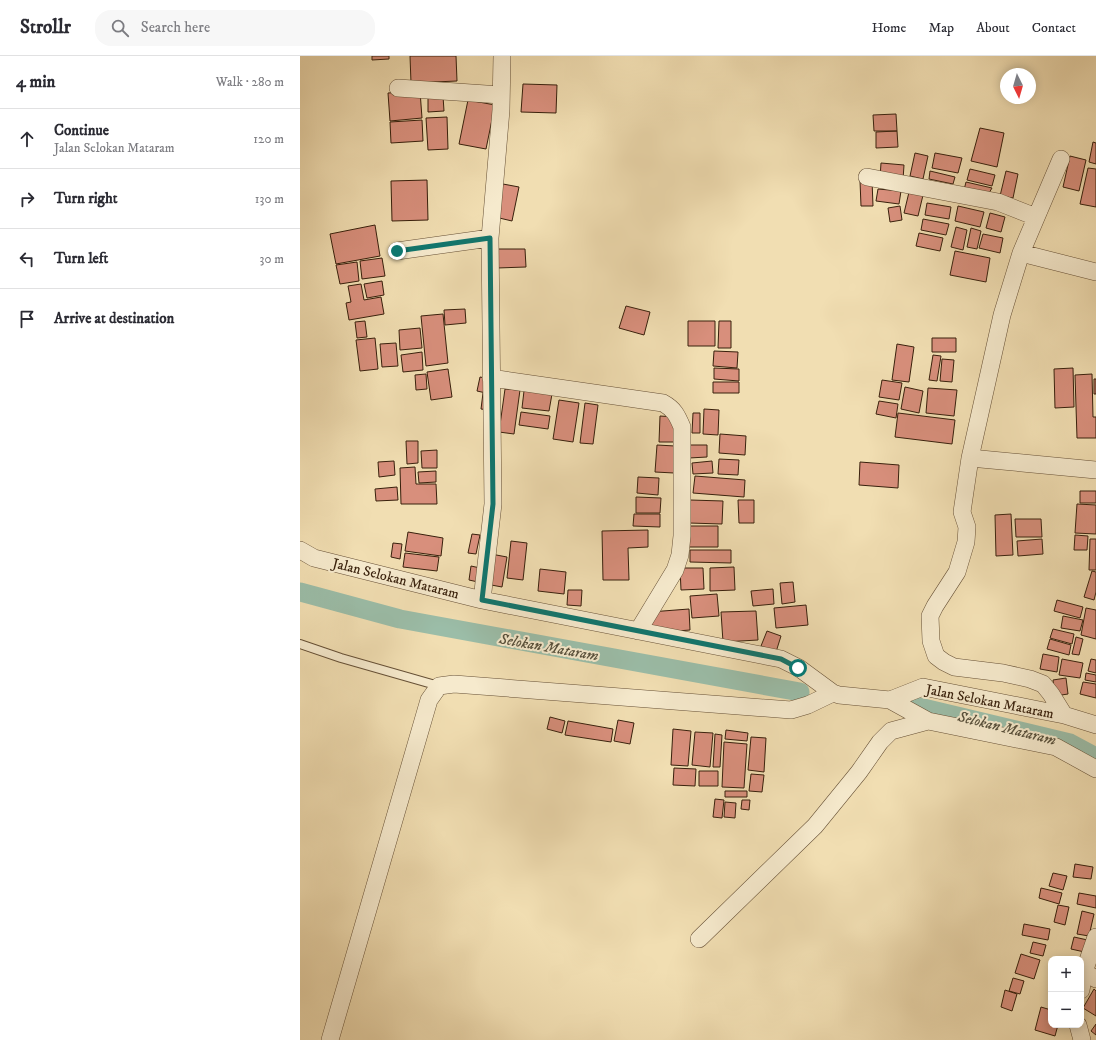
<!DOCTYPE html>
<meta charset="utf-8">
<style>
:root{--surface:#fff;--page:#f7f7f7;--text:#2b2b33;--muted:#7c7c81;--line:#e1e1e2}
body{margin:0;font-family:"IM FELL DW Pica",serif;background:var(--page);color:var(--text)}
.controls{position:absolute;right:12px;bottom:12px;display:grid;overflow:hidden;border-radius:8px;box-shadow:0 2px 10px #0003}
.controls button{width:36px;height:36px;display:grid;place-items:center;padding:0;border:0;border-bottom:1px solid var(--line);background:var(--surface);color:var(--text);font:20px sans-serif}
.compass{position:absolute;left:700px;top:12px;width:36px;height:36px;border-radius:50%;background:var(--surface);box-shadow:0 2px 10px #0003;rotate:175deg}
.stop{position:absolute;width:12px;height:12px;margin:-9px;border:3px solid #0f766e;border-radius:50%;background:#fff}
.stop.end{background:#0f766e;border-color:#fff;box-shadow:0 1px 4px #0008}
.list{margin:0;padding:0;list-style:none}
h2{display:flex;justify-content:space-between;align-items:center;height:52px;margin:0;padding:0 16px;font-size:17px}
h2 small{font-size:13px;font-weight:400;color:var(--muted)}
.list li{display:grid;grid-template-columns:26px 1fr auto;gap:12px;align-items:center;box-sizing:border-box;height:60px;padding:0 16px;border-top:1px solid var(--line)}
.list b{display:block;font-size:15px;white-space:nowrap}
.list p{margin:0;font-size:13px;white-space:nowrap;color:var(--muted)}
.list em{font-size:13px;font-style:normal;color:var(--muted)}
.icon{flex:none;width:22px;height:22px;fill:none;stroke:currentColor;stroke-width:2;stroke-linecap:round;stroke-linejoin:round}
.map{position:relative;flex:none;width:796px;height:984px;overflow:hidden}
header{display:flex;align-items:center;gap:24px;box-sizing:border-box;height:56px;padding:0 20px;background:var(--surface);border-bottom:1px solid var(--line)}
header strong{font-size:19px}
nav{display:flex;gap:22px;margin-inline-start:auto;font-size:14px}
.search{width:280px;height:36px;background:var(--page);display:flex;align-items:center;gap:10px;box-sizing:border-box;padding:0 14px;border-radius:16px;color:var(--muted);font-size:15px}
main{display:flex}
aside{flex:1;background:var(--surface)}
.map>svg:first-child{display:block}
</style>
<header>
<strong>Strollr</strong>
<div class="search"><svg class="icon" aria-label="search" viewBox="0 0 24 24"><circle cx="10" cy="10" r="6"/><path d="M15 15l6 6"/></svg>Search here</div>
<nav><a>Home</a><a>Map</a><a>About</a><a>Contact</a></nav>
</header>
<main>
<aside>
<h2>4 min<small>Walk · 280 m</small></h2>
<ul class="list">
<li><svg class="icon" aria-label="ahead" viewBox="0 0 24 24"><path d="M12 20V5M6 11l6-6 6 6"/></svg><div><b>Continue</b><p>Jalan Selokan Mataram</p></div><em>120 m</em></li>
<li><svg class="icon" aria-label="right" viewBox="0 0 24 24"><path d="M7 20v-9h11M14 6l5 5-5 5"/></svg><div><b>Turn right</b></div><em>130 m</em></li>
<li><svg class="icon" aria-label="left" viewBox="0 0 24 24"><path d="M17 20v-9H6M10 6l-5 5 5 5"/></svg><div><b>Turn left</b></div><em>30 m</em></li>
<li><svg class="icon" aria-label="arrive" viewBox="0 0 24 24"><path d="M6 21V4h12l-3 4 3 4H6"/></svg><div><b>Arrive at destination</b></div></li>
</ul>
</aside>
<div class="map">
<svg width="796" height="984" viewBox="0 0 796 984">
<rect width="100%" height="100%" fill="#f1deb2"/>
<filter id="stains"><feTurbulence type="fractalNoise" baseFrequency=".005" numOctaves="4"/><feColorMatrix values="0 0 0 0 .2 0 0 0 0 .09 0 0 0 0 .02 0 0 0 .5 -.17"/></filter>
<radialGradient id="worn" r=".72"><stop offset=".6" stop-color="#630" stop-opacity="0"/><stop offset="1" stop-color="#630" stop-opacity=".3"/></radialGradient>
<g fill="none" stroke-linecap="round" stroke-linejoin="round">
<path stroke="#9bbda8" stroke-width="19" d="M0,536L100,563L500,636
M615,650L770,687L796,701"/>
</g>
<path fill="#d88f7c" stroke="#38200c" d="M72,0H89V3L72,4Z
M110,0H156L157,25L111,27Z
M223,28L257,29L256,57L221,56Z
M120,35L122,62L90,65L88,37Z
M143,40L144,55L128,56V41Z
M168,44L195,49L186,93L159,88Z
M596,58L597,75H574L573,59Z
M147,61L148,93L128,94L126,62Z
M122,64L123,85L91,87L90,66Z
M680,72L704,77L697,111L671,105Z
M597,75L598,91L576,92V76Z
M793,86L796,87V108L789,106Z
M615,97L628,100L623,123L610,120Z
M635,97L662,102L658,117L632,112Z
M770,100L786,104L779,135L763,131Z
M581,107L604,109L603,124L580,122Z
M788,112L796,113V151L780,148Z
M670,113L695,119L692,130L667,124Z
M630,115L655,121L653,128L629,123Z
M706,115L718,118L713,142L700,140Z
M127,124L128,164L92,165L91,125Z
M572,124L573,150H561L560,125Z
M666,126L692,132L689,137L664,134Z
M203,128L219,131L212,165L195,161Z
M610,132L624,135L618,160L604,157Z
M578,133L601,135L599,148L576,145Z
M627,147L651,151L649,163L625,159Z
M600,150L602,164L590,166L588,152Z
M658,150L684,156L680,171L655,165Z
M690,157L705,161L701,176L686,172Z
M623,163L649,168L646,179L621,174Z
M75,169L80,200L36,208L30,178Z
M656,171L667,174L663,194L651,191Z
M671,172L681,175L677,193L667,191Z
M619,177L643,182L640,195L616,190Z
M683,178L703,182L700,197L679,192Z
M197,193H225L226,211L197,212Z
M655,195L690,202L686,226L650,219Z
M82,202L85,220L62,223L60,205Z
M57,206L59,225L40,228L36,209Z
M82,225L84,239L67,242L64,228Z
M61,228L64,244L81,241L84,258L49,264L46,247L51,246L48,230Z
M326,250L350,256L344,279L319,272Z
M165,253L166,267L145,269L144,254Z
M143,258L148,307L126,310L121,260Z
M65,265L67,281L57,282L55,266Z
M388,265H415V290H388Z
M419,265H431V292H418Z
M120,272L122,292L100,294L99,274Z
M75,282L78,313L60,315L56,284Z
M632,282H656V296H632Z
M96,287L98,310L82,311L80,288Z
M597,288L614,291L609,326L592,324Z
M414,295L438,296L437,312L413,310Z
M122,296L123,314L103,316L101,299Z
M633,299L641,300L637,325L629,324Z
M642,303L654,304L652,326L640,325Z
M414,312L439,313V325L414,323Z
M773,312L774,351L755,352L754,313Z
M148,313L152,341L131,344L127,316Z
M126,318L127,333L116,334L115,319Z
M792,318L793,361H796V382H777L775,319Z
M180,321L190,323L186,337L177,335Z
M794,323H796V338H794Z
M582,324L602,327L599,344L579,341Z
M413,326H439V337H413Z
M605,331L623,335L619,357L601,353Z
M628,332L657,334L654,360L626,357Z
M205,333L220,334L214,378L199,376Z
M224,335L252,338L249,355L222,352Z
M183,337L191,338L189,354L181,353Z
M259,344L279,347L273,386L253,383Z
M579,345L598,348L596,362L576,358Z
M285,347L298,349L293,388L280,387Z
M404,353L419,354L418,379L403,378Z
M221,356L250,360L248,373L219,369Z
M393,357H400V377H392Z
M598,357L655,364L652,388L595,381Z
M360,360L375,361V386H359Z
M420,378L446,380L445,399L419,397Z
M106,385H118V407L107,408Z
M357,389L375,390L374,417L355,416Z
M389,389H407V401L389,402Z
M137,394V412H122L121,395Z
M419,403L439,404L438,419L418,418Z
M94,405L95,419L79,421L78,406Z
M412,405L413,417L393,418L392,407Z
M560,406L599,409L598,432L559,429Z
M115,411L116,428H136L137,448H101L100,412Z
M136,415V426L119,427L118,416Z
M395,420L445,424L444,441L393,437Z
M338,421L359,422L358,439L337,437Z
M97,431L98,444L76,445L75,433Z
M780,435H796V447H780Z
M336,441L361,442L360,457H336Z
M390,444L423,445L422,468L389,467Z
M438,444H454V467H439Z
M777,448L796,449V478L775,477Z
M334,458H360V471L333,470Z
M711,458L713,499L696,500L695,459Z
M715,463H741L742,481H716Z
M388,470H418V491H388Z
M348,474V491L328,492L329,524H303L302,475Z
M108,476L143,482L141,500L105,495Z
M172,478L180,479L176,498L168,497Z
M775,479L788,480L787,494H774Z
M742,483L743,498L718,500L717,485Z
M790,483H796V514H789Z
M211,485L227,487L223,524L207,522Z
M93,487L102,488L100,503L91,501Z
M390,494H431V507L390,506Z
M105,497L139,501L137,515L103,511Z
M191,498L207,501L202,531L186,528Z
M171,510L180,512L178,526L169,524Z
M434,511L435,534L410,535V512Z
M380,512H403L404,533L381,534Z
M240,513L266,516L264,538L238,535Z
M792,515L796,516V536L794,544L784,541Z
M493,526L495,546L482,548L480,527Z
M473,533L474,548L453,550L451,535Z
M268,534H282L281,550L267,549Z
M417,538L419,560L392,562L390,540Z
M757,544L783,551L780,562L754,555Z
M506,549L508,569L476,572L474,552Z
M786,552L796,554V583L781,579Z
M389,553L390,574L351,577L350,556Z
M456,555L458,584L423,586L421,556Z
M763,560L783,564L780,575L761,572Z
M753,573L774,578L772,588L750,582Z
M467,575L481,580L476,596L461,590Z
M776,581L783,583L779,599L772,598Z
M750,583L771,589L769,599L747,593Z
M743,598L759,601L757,616L740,613Z
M762,603L783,607L780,622L759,619Z
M791,603L796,604V617L788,615Z
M786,617L796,619V626L785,624Z
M766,622L768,638L755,640L753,624Z
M783,626L796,628V642L780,638Z
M250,661L265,665L262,677L247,673Z
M318,664L334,667L330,688L314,685Z
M268,665L313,673L311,686L265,679Z
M373,673L391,675L388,710L371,709Z
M426,674L448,677L447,685L425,683Z
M395,676L413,677L410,711L392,709Z
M415,678L422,679L420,711H413Z
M451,681L466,682L464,716L448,714Z
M424,686L447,688L444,732L422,731Z
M374,712L396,713L395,730L373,729Z
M399,715H418V730H399Z
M451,718L464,719L462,736L449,735Z
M425,735H447V741H425Z
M415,743L424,744L422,762L413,761Z
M442,744H450L449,754L441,753Z
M425,746L436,747L435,762L424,761Z
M775,808L793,811L791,823L773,821Z
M753,817L767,820L763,834L749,830Z
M741,832L762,837L759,848L739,842Z
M779,837L796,840V852L777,848Z
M758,849L769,851L765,869L754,866Z
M782,855L794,858L789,880L777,878Z
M724,868L750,873L748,884L722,879Z
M774,881L792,885L789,897L771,893Z
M733,886L746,889L743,900L730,897Z
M721,898L740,904L734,923L715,917Z
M713,922L724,925L720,938L709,935Z
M794,933L796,935V960L783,952Z
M705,934L717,938L712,955L701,951Z
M741,951L751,954V969H758L755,980L735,974Z
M796,968V979L791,975Z"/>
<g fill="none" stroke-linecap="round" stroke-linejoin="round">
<defs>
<path id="lane" d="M0,588L41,602L139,630"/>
<path id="street" d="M98,32L201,39
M567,121L698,146L736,161
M97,195L190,182
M721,197L761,103
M191,322L363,347C374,353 377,359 382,371V480L380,499L375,514L338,575
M670,402L796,414
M0,494L14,502L182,544L481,603L499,612L533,637L539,639L590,644L623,631L764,659L796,669
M182,544L193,448L190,182L201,54L202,0
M590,644L628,665L756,691L796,713
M764,659L751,638L743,628L730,623L703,617L654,611L644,606L636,600L631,585L630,560L635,550L657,516L666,486L667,471L662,456L670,402L702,259L721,197L796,216
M399,883L515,770L559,716L580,686L591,675L628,665
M784,916L796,881
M781,934L784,916L796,923
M778,969L782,984
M30,984L129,644L139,630L154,628L491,654L508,649L533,637"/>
</defs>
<use href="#lane" stroke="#665036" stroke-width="10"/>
<use href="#street" stroke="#665036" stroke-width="18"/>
<use href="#lane" stroke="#f6eacd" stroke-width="8"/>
<use href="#street" stroke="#f6eacd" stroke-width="17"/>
</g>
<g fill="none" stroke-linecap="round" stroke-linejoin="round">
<path stroke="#0f766e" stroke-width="5" d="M97,195L190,182L193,448L182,544L481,603L498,612"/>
</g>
<g text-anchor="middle" stroke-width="4" stroke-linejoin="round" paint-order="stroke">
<g font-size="14" fill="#38200c" stroke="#f6eacd">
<text transform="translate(96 522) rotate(14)" y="5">Jalan Selokan Mataram</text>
<text transform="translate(690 645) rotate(11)" y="5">Jalan Selokan Mataram</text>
</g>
<g font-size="15" font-style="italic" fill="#564f3b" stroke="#f6eacd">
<text transform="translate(249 591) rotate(10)" y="5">Selokan Mataram</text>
<text transform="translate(707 672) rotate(14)" y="5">Selokan Mataram</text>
</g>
</g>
<rect width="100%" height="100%" filter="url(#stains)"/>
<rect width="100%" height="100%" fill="url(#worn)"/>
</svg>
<div class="controls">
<button>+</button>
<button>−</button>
</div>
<svg class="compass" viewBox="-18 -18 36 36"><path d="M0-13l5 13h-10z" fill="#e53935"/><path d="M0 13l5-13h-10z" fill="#7c7c81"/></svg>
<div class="stop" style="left:498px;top:612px"></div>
<div class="stop end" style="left:97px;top:195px"></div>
</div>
</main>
